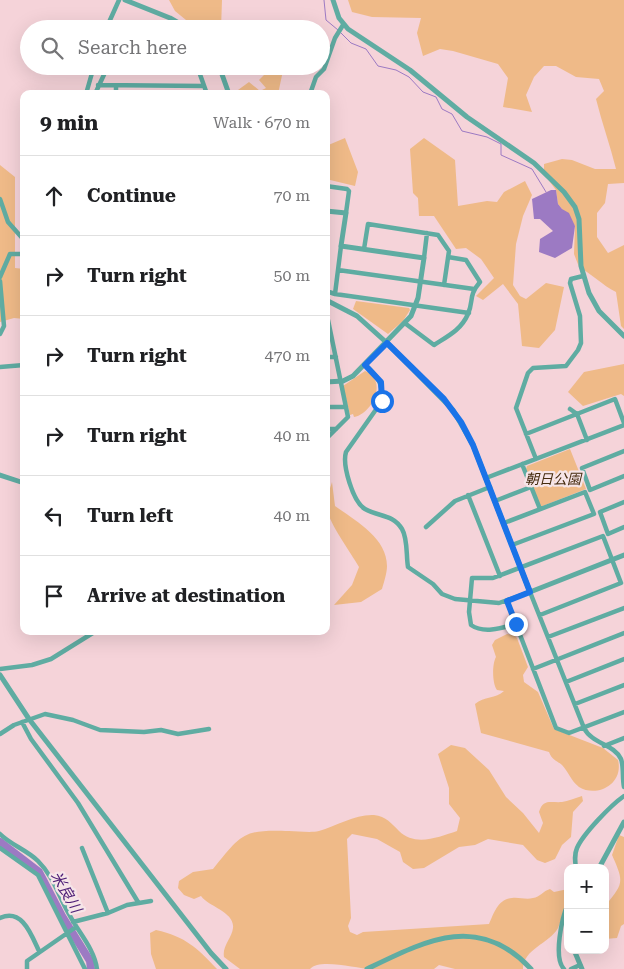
<!DOCTYPE html>
<meta charset="utf-8">
<style>
:root{--surface:#fff;--page:#f2f2f2;--text:#202124;--muted:#757577;--line:#e0e0e0}
body{margin:0;font-family:"Roboto Serif","Noto Sans JP",serif;background:var(--page);color:var(--text)}
.controls{position:absolute;right:15px;bottom:15px;display:grid;overflow:hidden;border-radius:10px;box-shadow:0 5px 20px #0002}
.controls button{width:45px;height:45px;display:grid;place-items:center;padding:0;border:0;border-bottom:1px solid var(--line);background:var(--surface);color:var(--text);font:25px sans-serif}
.stop{position:absolute;width:15px;height:15px;margin:-11px;border:4px solid #1a73e8;border-radius:50%;background:#fff}
.stop.end{background:#1a73e8;border-color:#fff;box-shadow:0 1px 5px #0008}
.list{margin:0;padding:0;list-style:none}
h2{display:flex;justify-content:space-between;align-items:center;height:65px;margin:0;padding:0 20px;font-size:21px}
h2 small{font-size:16px;font-weight:400;color:var(--muted)}
.list li{display:grid;grid-template-columns:32px 1fr auto;gap:15px;align-items:center;box-sizing:border-box;height:80px;padding:0 20px;border-top:1px solid var(--line)}
.list b{display:block;font-size:19px;white-space:nowrap}
.list em{font-size:16px;font-style:normal;color:var(--muted)}
.icon{flex:none;width:28px;height:28px;fill:none;stroke:currentColor;stroke-width:2;stroke-linecap:round;stroke-linejoin:round}
.map{position:relative;flex:none;width:624px;height:969px;overflow:hidden}
.search{position:absolute;background:var(--surface);box-shadow:0 5px 20px #0002;left:20px;top:20px;width:310px;height:55px;display:flex;align-items:center;gap:12px;box-sizing:border-box;padding:0 18px;border-radius:28px;color:var(--muted);font-size:19px}
.panel{position:absolute;background:var(--surface);box-shadow:0 5px 20px #0002;left:20px;top:90px;width:310px;height:545px;border-radius:10px}
.map>svg:first-child{display:block}
</style>
<div class="map">
<svg width="624" height="969" viewBox="0 0 624 969">
<rect width="100%" height="100%" fill="#f5d3d9"/>
<path fill="#efba88" d="M169,0H222L221,29H197L175,11Z
M348,0H624V183L608,184L605,203L597,213V237L608,253L624,245V329L621,326L616,292C602,285 592,274 579,267L574,254L575,226L558,204L556,190L544,174V164L562,159L572,160L595,169H616C610,145 602,123 596,99L604,91L599,79L576,77L556,66H544L534,77L526,95L532,112L503,107L508,78L498,64L453,51L440,49L423,56L417,33L421,18L372,17L352,12Z
M267,66H284L278,94H239L238,90L249,82L260,91L266,88L259,80L267,72Z
M345,138L358,172L355,186L326,179V146Z
M424,138L455,160L458,206L487,201L497,202L504,192L525,181L532,195L523,216L516,244L513,285L520,296L526,299L546,283L564,287L555,330L539,348L522,346L518,304L503,284L483,300L476,296L494,278L481,259L466,248L456,249L434,216H419L418,198L413,193L410,149Z
M0,165L15,177V268L24,269V319L14,318L0,322Z
M356,301L409,308L410,310L403,321L388,334L353,309Z
M624,364V396L621,394L583,406L568,392L584,372Z
M365,371C388,380 373,413 354,417L353,414L350,415L343,386Z
M570,449L586,489L540,507L526,469L527,466Z
M332,482L335,506C356,521 387,538 387,566C387,573 384,582 382,589L361,602L334,605L352,585L359,567C350,551 327,521 326,505C326,498 330,489 332,482Z
M507,634L514,635L517,638L528,667L523,675L524,682L538,692L554,729L603,748L618,760C624,784 597,798 579,787C571,781 568,771 562,765C556,760 552,760 549,752L481,733L475,704C484,696 496,699 504,691L497,690C492,683 492,664 496,657L492,645L495,640Z
M451,745L465,748L489,770L506,797L523,813L539,833L543,823L539,812C543,798 551,803 562,802C568,801 575,798 582,796L583,801L573,812L571,837L562,845L555,859L545,863L537,860L523,845L488,839L475,845L459,847L424,868L413,869L403,862L400,852L377,839L352,834L347,839L351,918L348,926L350,932L357,935L363,932L489,924C494,913 498,899 512,898C519,897 526,900 533,898C540,897 543,891 550,889L554,892L568,889C568,897 562,920 558,928C549,944 523,949 523,969H455L439,965L434,969C413,969 392,969 371,969C357,969 320,958 310,969H240L224,957C222,946 232,938 233,928C235,912 209,907 201,896L194,899L184,895L178,888L179,881L193,872L213,869C241,835 242,829 289,831C298,831 310,833 319,831C336,826 356,814 374,815C386,816 392,824 399,831C415,847 439,837 457,831L460,818L449,804V788L438,754Z
M619,835L624,837V924L621,926L617,938L605,939V906C624,883 624,882 612,855Z
M156,930C186,937 196,947 217,969H156L151,954L150,933Z"/>
<path fill="#9c7ac3" d="M551,190H556L558,204L562,209L569,213L575,226L572,248L555,258L539,252L540,239L553,231L540,219H534L532,199Z"/>
<g fill="none" stroke-linecap="round" stroke-linejoin="round">
<path stroke="#9c7ac3" stroke-width="1" d="M324,0L326,20L338,30
M341,33L351,43L366,49L378,66L396,70L409,77L423,92L436,97L442,109L452,114L462,131L487,137L501,144V155L532,169L546,192"/>
<path stroke="#9c7ac3" stroke-width="8" d="M0,842L39,872L62,916L90,961L91,969"/>
<path stroke="#5faca2" stroke-width="4.5" d="M106,29L119,0
M197,66L207,94
M98,85L204,86
M86,94L94,66
M95,94L108,66
M116,94V86
M310,94L316,77L324,69L335,38L343,25
M326,128V130
M326,186L347,189L349,191L346,213
M0,199L8,222L24,240
M364,249L368,224L438,235L449,251L444,285
M424,258L427,233
M338,270L474,289
M0,277L10,254H24
M0,281L4,326L0,334
M326,291L335,294L469,313
M335,294L341,246
M326,320H328L348,417L326,439
M406,324L434,345C448,336 461,330 468,314C474,300 468,296 480,282L466,260L448,257
M326,357H336
M365,365C378,376 383,384 382,401L346,452C342,465 353,502 365,509C379,517 393,514 402,529C408,539 406,556 408,567L433,584L442,594L455,599L499,603L530,592L584,728C592,744 614,744 621,759C624,767 622,778 624,787
M0,367L24,365
M326,407H346
M570,409L577,414L587,440
M326,429H336
M526,434L615,399L624,423
M624,451L582,468L590,490L624,476
M536,459L516,408L528,373L533,368L566,366L578,350L581,343L580,316L570,283L571,279L583,276
M522,464L540,509
M486,478L624,425
M468,495L500,576
M495,501L531,487
M624,502L600,512L608,534L624,527
M504,523L585,492L594,514L512,545
M426,527L455,501L490,487
M507,601L556,728L569,733L624,712
M516,624C502,628 484,634 471,625L469,612L472,578H493L603,536L621,583L540,615
M548,637L624,608
M0,669L32,665L51,659L96,631
M533,669L624,633
M566,682L624,659
M575,704L624,685
M22,722L31,739L78,803L138,902
M0,734L14,725L45,714L73,720L100,730L144,732L161,730L178,734L209,729
M604,746L624,738
M0,834C11,845 27,850 38,861C54,877 58,895 69,914C78,932 94,948 97,969
M0,848L38,875L85,969
M82,848L108,913
M576,868C575,861 574,855 577,848C583,834 611,805 624,796
M0,918C22,908 31,934 39,951
M73,922L108,913L127,905L151,901
M27,969V961L76,927
M564,969C553,958 562,917 568,904
M571,969L580,965"/>
<path stroke="#5faca2" stroke-width="5" d="M125,0L170,18L189,29
M333,0L339,18L348,29L410,70L467,117L534,163L564,192L575,207L579,219L581,266L589,293L599,311L624,336
M219,66L229,94
M326,211L346,213L341,246L424,258L418,298L411,316L353,376L343,381L326,382
M326,300L357,316L387,343L453,410L473,445L530,592L624,555
M0,475L24,483
M0,675L29,719L211,953L226,969
M599,868L624,822
M574,950L582,969
M367,969C425,941 478,912 531,969"/>
</g>
<g fill="none" stroke-linecap="round" stroke-linejoin="round">
<path stroke="#1a73e8" stroke-width="6" d="M382,401L381,382L365,365L387,343L444,399L461,422L473,445L530,592L507,601L516,624"/>
</g>
<g text-anchor="middle" stroke-width="4.5" stroke-linejoin="round" paint-order="stroke">
<g font-size="14" font-style="italic" fill="#452b0e" stroke="#f6e5e8">
<text x="553" y="484">朝日公園</text>
</g>
<g font-size="15" font-style="italic" fill="#4e1e77" stroke="#f6e5e8">
<text transform="translate(66 892) rotate(60)" y="5">米良川</text>
</g>
</g>
</svg>
<div class="controls">
<button>+</button>
<button>−</button>
</div>
<div class="stop" style="left:382px;top:401px"></div>
<div class="stop end" style="left:516px;top:624px"></div>
<div class="search"><svg class="icon" aria-label="search" viewBox="0 0 24 24"><circle cx="10" cy="10" r="6"/><path d="M15 15l6 6"/></svg>Search here</div>
<section class="panel">
<h2>9 min<small>Walk · 670 m</small></h2>
<ul class="list">
<li><svg class="icon" aria-label="ahead" viewBox="0 0 24 24"><path d="M12 20V5M6 11l6-6 6 6"/></svg><div><b>Continue</b></div><em>70 m</em></li>
<li><svg class="icon" aria-label="right" viewBox="0 0 24 24"><path d="M7 20v-9h11M14 6l5 5-5 5"/></svg><div><b>Turn right</b></div><em>50 m</em></li>
<li><svg class="icon" aria-label="right" viewBox="0 0 24 24"><path d="M7 20v-9h11M14 6l5 5-5 5"/></svg><div><b>Turn right</b></div><em>470 m</em></li>
<li><svg class="icon" aria-label="right" viewBox="0 0 24 24"><path d="M7 20v-9h11M14 6l5 5-5 5"/></svg><div><b>Turn right</b></div><em>40 m</em></li>
<li><svg class="icon" aria-label="left" viewBox="0 0 24 24"><path d="M17 20v-9H6M10 6l-5 5 5 5"/></svg><div><b>Turn left</b></div><em>40 m</em></li>
<li><svg class="icon" aria-label="arrive" viewBox="0 0 24 24"><path d="M6 21V4h12l-3 4 3 4H6"/></svg><div><b>Arrive at destination</b></div></li>
</ul>
</section>
</div>
